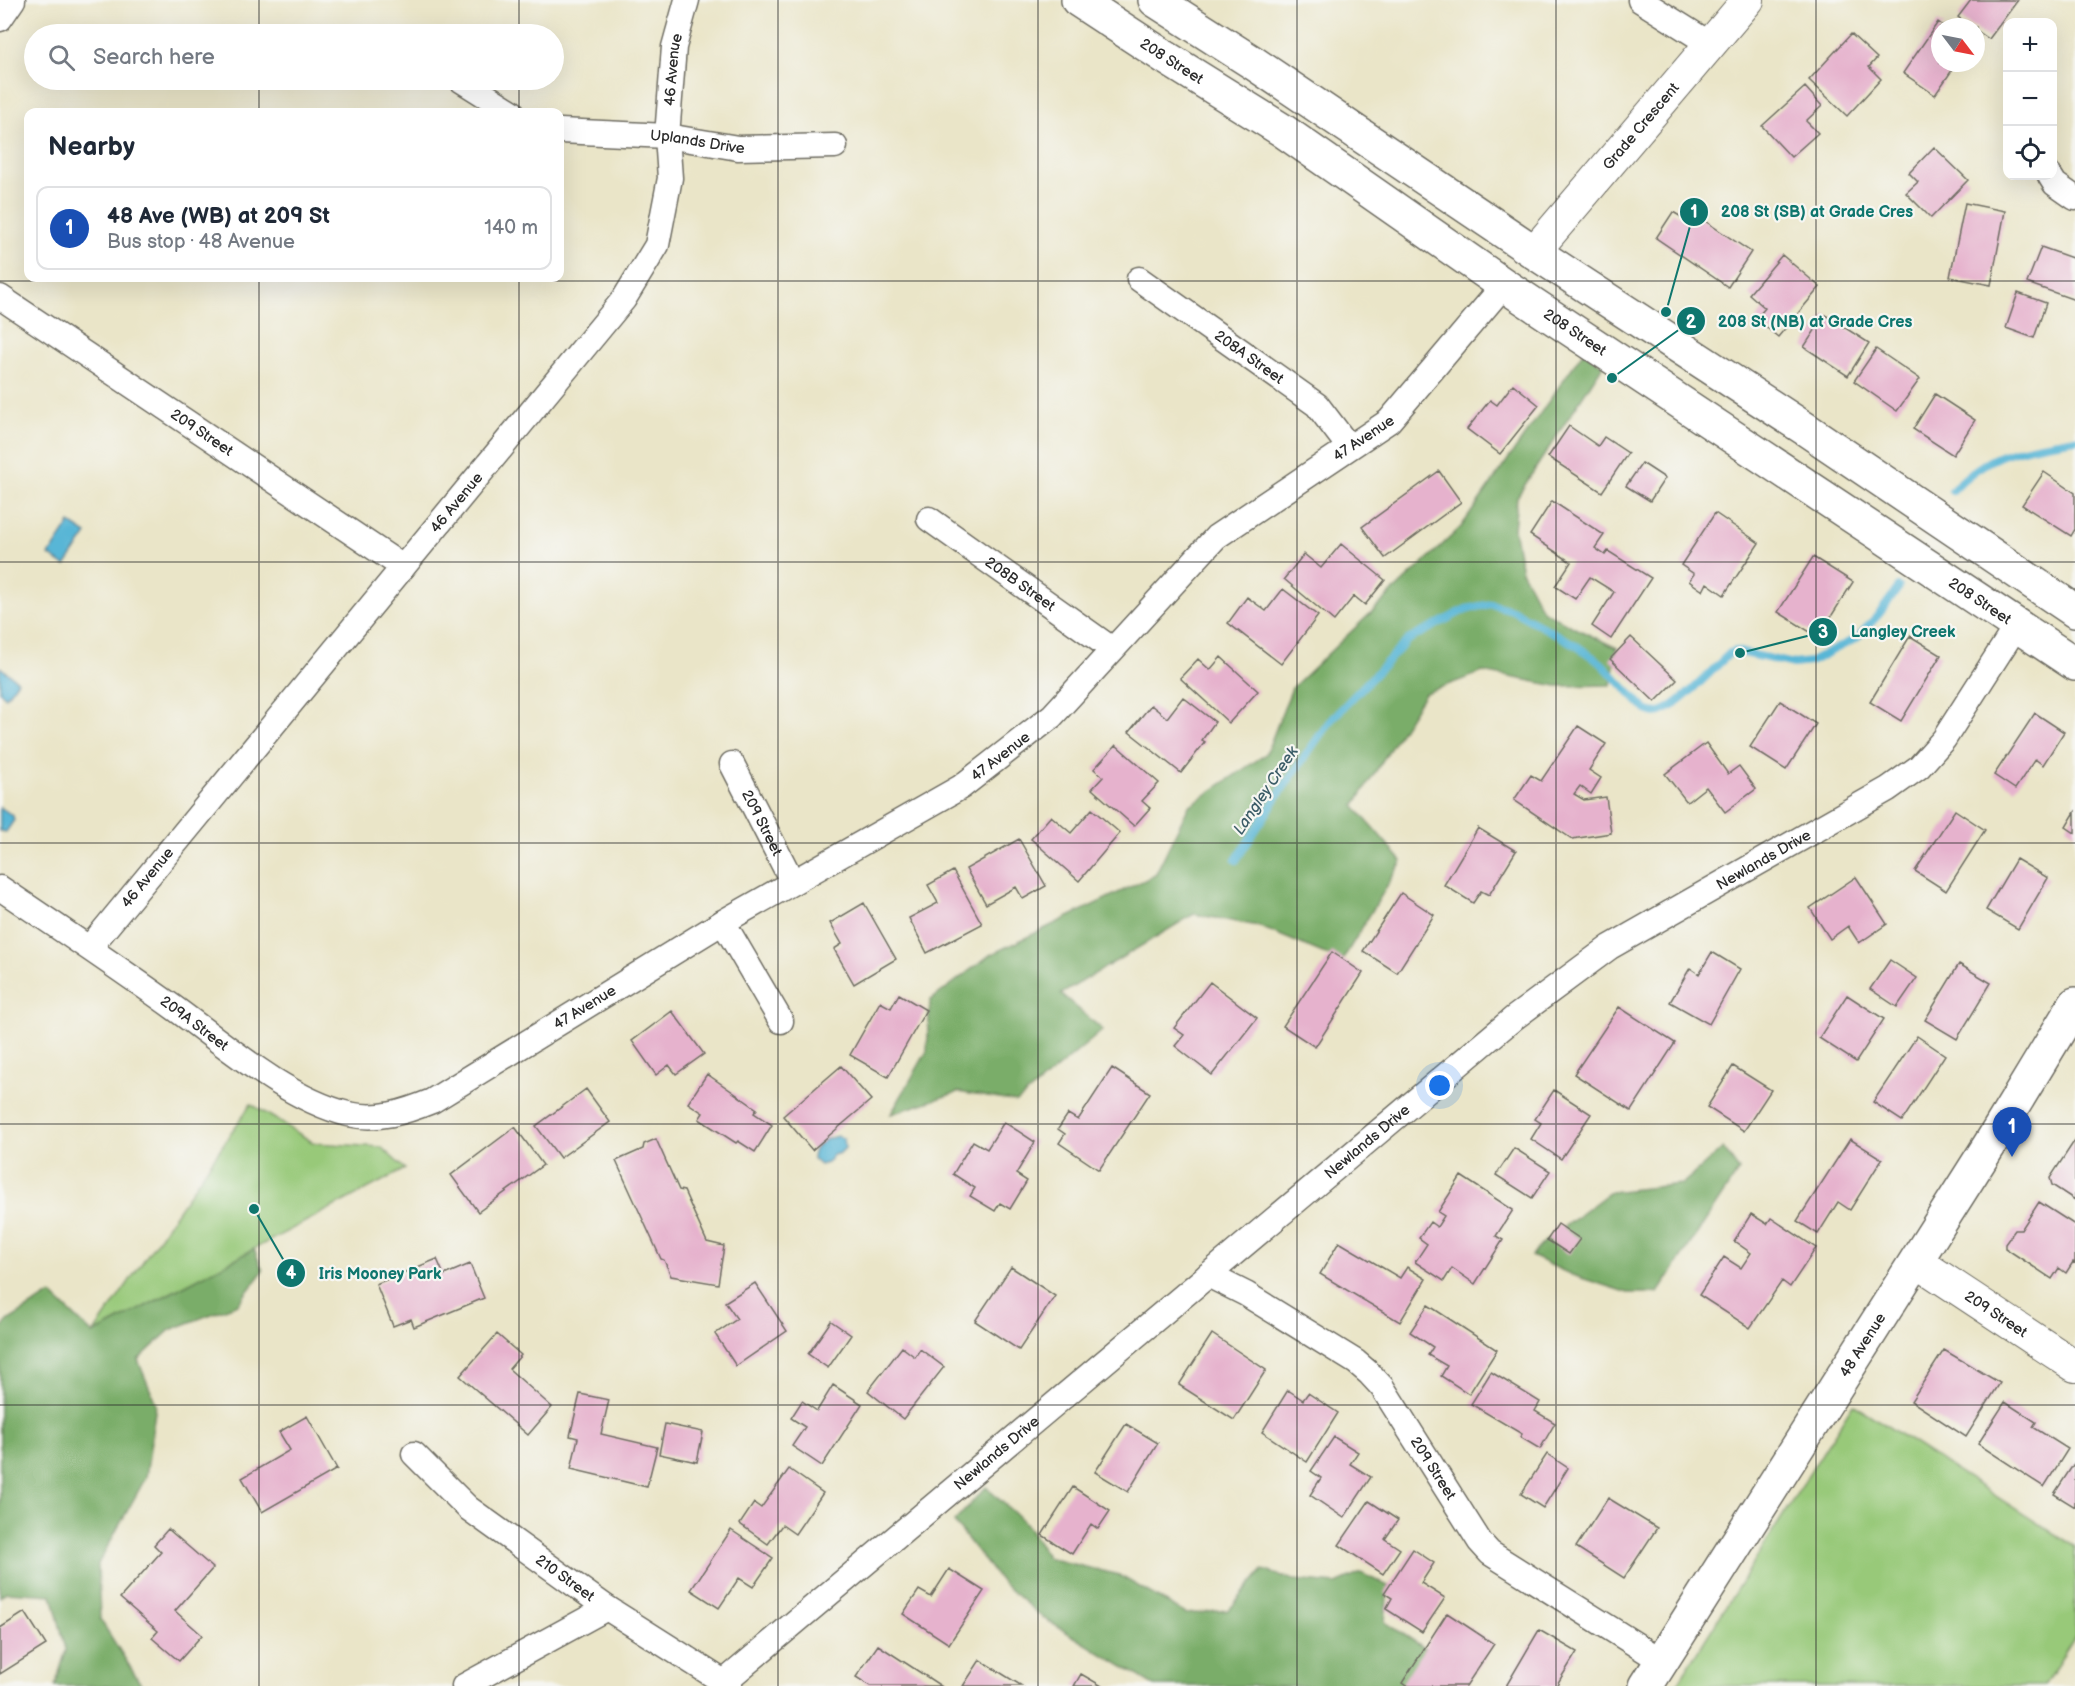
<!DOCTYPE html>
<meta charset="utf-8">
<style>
:root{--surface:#fff;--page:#f2f2f3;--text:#1f2937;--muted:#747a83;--line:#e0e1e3;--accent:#0b8043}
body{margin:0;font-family:"Balsamiq Sans",sans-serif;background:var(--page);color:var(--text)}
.controls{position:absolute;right:18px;top:18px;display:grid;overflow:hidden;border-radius:12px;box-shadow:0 6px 24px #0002}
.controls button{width:54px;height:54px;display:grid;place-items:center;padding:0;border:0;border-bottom:2px solid var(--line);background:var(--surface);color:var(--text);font:30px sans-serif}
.compass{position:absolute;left:1931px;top:18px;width:54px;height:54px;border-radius:50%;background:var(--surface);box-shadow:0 6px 24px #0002;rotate:122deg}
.you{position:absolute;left:1440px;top:1086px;width:21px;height:21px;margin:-15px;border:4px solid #fff;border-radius:50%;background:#1a73e8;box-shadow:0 0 0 9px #1a73e833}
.badge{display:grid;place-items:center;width:39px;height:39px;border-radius:50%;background:var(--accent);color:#fff;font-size:20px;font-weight:700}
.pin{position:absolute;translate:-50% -50px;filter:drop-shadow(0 2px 3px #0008)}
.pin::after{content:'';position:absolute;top:32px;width:21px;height:18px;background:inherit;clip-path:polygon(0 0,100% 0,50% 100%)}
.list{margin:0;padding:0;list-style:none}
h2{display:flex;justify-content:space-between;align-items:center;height:78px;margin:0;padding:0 24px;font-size:26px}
h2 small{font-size:20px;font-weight:400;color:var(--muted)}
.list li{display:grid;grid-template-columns:39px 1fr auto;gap:18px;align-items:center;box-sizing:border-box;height:84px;margin:0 12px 12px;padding:0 12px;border:2px solid var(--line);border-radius:12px}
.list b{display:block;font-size:22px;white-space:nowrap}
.list p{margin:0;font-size:20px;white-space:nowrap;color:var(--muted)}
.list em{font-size:20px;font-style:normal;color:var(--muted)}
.icon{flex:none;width:33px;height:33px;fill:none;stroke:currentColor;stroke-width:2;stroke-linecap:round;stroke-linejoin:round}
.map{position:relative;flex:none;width:2075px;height:1686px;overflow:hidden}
.search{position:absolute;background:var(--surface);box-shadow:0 6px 24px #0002;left:24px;top:24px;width:540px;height:66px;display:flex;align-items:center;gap:15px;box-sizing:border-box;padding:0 21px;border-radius:33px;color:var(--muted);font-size:22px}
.panel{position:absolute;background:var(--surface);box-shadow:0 6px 24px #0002;left:24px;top:108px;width:540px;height:174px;border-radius:12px}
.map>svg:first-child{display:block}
</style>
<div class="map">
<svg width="2075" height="1686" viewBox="0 0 2075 1686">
<rect width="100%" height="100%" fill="#f6f6f2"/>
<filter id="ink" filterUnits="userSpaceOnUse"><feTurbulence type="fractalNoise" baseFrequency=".0167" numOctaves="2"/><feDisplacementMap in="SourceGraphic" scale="12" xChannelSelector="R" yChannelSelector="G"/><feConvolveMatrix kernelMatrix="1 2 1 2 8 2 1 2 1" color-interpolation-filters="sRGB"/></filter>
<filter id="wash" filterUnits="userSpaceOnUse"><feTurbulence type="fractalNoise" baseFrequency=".008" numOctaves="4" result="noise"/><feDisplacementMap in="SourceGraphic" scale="24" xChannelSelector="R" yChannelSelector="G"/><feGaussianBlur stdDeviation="1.35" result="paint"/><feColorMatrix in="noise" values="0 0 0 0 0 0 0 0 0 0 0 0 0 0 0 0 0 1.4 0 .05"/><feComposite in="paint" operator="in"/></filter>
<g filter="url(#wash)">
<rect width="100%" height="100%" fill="#eae5c8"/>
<path fill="#98c979" stroke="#627a52" stroke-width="1.5" d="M251,1104L314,1143L381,1147L405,1169L93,1334Z
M1853,1404L2075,1547V1637L2044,1686H1676Z"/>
<path fill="#7aad69" stroke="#526c4a" stroke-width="1.5" d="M1583,352L1603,365L1517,497L1514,529L1522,572L1542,610L1571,626L1617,648L1611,685L1557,686L1483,672L1425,693L1354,806L1402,861L1342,961L1258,926L1194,914L1061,994L1103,1030L1017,1102L958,1092L891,1114L927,1051L930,1001L990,955L1155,875L1189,806L1266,754L1292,688L1461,527Z
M1723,1148L1739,1170L1658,1293H1628L1572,1275L1531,1256L1545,1241L1610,1192L1682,1184Z
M254,1249L263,1271L238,1304L170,1330L138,1360L156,1404L146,1477L98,1564L100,1619L142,1686H55L66,1650L52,1595L6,1592L0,1597V1329L9,1320L51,1294L93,1334Z
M986,1487L1025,1523L1048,1558L1119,1575L1186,1614L1229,1610L1263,1570L1294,1580L1336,1584L1361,1573L1388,1586L1385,1622L1444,1661L1427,1686H1155L1043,1618L1002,1583L954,1522Z"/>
<path fill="#58b6d6" stroke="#427080" stroke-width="1.5" d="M70,523L87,534L65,566L49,555Z
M0,667L18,681L6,697L0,692Z
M0,807L13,816L14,820L6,832L0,831Z
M838,1136L844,1139L845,1148L840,1153L833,1155L827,1163L820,1165L813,1159C813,1145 825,1138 838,1136Z"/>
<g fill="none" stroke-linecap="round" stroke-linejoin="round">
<path stroke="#58b6d6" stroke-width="8" d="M1952,491C1991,449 2022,449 2075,439
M1236,860L1281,791L1329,722L1408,640L1466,609L1491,604L1512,610L1574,644L1601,663L1646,710C1651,712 1655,714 1660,712C1678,708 1715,667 1730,653L1735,651L1794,664L1810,662L1857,638L1879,614L1899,587"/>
</g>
<g id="blocks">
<path fill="#e6b2cd" d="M1971,0H2018L1989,39L1976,30V27H1972L1958,17Z
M1938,22L1945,27H1940V63H1957L1935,95L1903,73Z
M1851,34L1877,58L1869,67L1881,79L1847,116L1809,80Z
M1805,87L1822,106L1806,121L1818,133L1791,157L1762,126Z
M1934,147L1968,180L1931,218L1906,193L1918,182L1909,173Z
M1965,203L2005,211L1991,285L1950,277Z
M1673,212L1688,221L1693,213L1751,252L1728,287L1656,238Z
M2041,247L2075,259V300L2027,283Z
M1782,255L1820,287L1778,337L1756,319L1765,308L1749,294Z
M2018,293L2046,303L2034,338L2006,328Z
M1825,315L1869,343L1848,376L1804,347Z
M1876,349L1920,379L1897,411L1854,381Z
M1513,384L1539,405L1500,454L1467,429L1490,400L1497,405Z
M1935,394L1975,420L1953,455L1913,429Z
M1569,426L1598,446L1604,437L1628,453L1602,492L1548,457Z
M1642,463L1665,478L1650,501L1626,486Z
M1439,471L1461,502L1385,558L1362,527Z
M2044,472L2075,493V529L2071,536L2022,505Z
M1552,501L1604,535L1595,548L1605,555L1608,551L1651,578L1611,639L1592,626L1614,592L1590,577L1575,599L1555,586L1571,562L1530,535Z
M1715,513L1759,543L1724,595L1707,583L1703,591L1689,581L1694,574L1681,565Z
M1341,544L1385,580L1365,605L1354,596L1334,621L1284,579L1304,554L1321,568Z
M1813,557L1853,582L1818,637L1778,612Z
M1283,589L1318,616L1281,664L1228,623L1247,597L1266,611Z
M1910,636L1941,655L1901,721L1870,702Z
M1631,637L1677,680L1655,702L1610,659Z
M1221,657L1258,691L1229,723L1180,678L1198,659L1210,670Z
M1183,697L1215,722L1202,740L1205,742L1181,773L1129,732L1151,705L1167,718Z
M1780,701L1816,724L1786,770L1750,747Z
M2035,713L2064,732L2043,765L2035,759L2015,789L1994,775Z
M1578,726L1606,744L1589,770L1601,778L1591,794L1580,786L1574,794L1584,800L1606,797L1611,833L1572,839L1514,800L1531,775L1541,781Z
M1706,743L1728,774L1739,766L1756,789L1725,812L1706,787L1687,802L1665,774Z
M1116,745L1159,783L1142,801L1150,808L1134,826L1092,789L1103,777L1094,769Z
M1092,809L1120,833L1079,881L1031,839L1051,816L1071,833Z
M1955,810L1985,830L1946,891L1915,871Z
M2075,812V833L2066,827Z
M1478,828L1516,851L1489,895L1481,891L1473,903L1444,885Z
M1019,839L1046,886L1023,899L1016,887L986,904L966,869Z
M2016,859L2048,878L2018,929L1986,910Z
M953,871L982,924L927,953L909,918L938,903L928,885Z
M1856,877L1887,924L1859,943L1848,926L1830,939L1810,908Z
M1401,893L1434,915L1397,973L1363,951Z
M864,903L896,959L854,984L834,949L842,944L830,923Z
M1332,952L1363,973L1315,1047L1283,1026Z
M1712,952L1740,969L1709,1024L1670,1002L1690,968L1699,974Z
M1890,960L1917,978L1897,1007L1870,989Z
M1959,964L1991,983L1957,1039L1925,1020Z
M1210,982L1257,1018L1212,1075L1175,1046L1184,1035L1174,1028Z
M899,994L926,1010L888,1077L850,1055L880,1002L891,1008Z
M1847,995L1884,1019L1856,1062L1819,1038Z
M1619,1007L1675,1043L1631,1111L1574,1074Z
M672,1011L704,1054L676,1074L669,1065L656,1075L632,1041Z
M1917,1036L1945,1055L1902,1121L1873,1102Z
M841,1066L871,1100L812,1150L783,1116Z
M1733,1066L1771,1090L1744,1131L1707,1107Z
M1112,1068L1150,1093L1099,1170L1059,1143L1065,1134L1058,1129L1068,1114L1078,1120Z
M707,1074L757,1109L754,1113L772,1125L755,1152L738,1141L736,1143L699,1119L703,1113L688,1103Z
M586,1089L610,1122L560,1158L536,1126Z
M1554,1090L1591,1114L1561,1159L1531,1139L1541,1123L1535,1119Z
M1004,1122L1035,1142L1016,1174L1027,1181L1010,1209L1000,1203L995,1211L970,1196L975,1188L953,1174L973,1141L987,1149Z
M515,1127L543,1165L478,1212L451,1175Z
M656,1139L679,1190L684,1191L707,1242L724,1246L718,1284L671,1276L664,1260L661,1259L616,1161L643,1149L644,1144Z
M1850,1139L1882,1159L1850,1210L1838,1202L1818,1234L1797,1221Z
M2075,1140V1200L2052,1185L2050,1178Z
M1514,1148L1550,1171L1532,1198L1496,1175Z
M1461,1176L1513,1210L1496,1236L1503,1240L1475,1284L1452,1268L1444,1281L1415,1262L1427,1244L1419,1238L1430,1222L1437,1227L1444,1216L1438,1212Z
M2039,1202L2075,1225V1263L2073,1262L2066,1273L2059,1268L2052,1279L2005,1248V1244L2015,1230H2021Z
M1751,1214L1767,1224L1771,1218L1816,1248L1790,1287L1782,1281L1750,1328L1699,1295L1724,1257L1741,1268L1751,1253L1734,1241Z
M1558,1224L1580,1239L1569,1254L1547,1240Z
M1339,1242L1400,1278L1407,1267L1426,1279L1400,1322L1320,1274Z
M437,1259L444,1275L470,1264L484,1298L414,1327L411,1319L393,1326L376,1284Z
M1011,1267L1055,1296L1019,1350L975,1321Z
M755,1283L787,1331L736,1366L715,1334L737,1319L725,1302Z
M1428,1305L1497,1350L1469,1394L1441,1376L1447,1366L1428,1355L1433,1347L1410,1332Z
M831,1321L851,1335L828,1368L808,1354Z
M497,1334L521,1355L509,1369L552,1407L528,1435L460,1376Z
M1212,1334L1266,1370L1234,1420L1179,1385Z
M902,1347L915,1357L920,1349L944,1367L903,1419L868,1391Z
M1944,1350L2000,1383L1966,1437L1911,1401Z
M1491,1372L1540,1402L1535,1411L1555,1423L1540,1449L1520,1437L1522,1434L1471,1404Z
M833,1385L862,1404L822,1466L792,1446L805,1427L791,1418L802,1401L817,1411Z
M1288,1390L1303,1400L1308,1393L1338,1413L1307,1462L1262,1432Z
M580,1394L609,1400L601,1434L657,1447L647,1487L571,1469L578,1438L570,1436Z
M2005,1402L2036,1422L2033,1427L2068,1449L2044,1487L1978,1444Z
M307,1416L337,1469L262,1512L242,1478L290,1450L279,1432Z
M665,1424L703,1432L697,1462L659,1454Z
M1126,1424L1158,1443L1128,1492L1095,1472Z
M1334,1437L1358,1452L1350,1464L1371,1477L1344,1518L1310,1495L1321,1478L1311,1471Z
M1547,1454L1568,1468L1543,1508L1521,1494Z
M2075,1462V1507L2054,1494Z
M789,1469L823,1493L795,1534L782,1525L768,1544L740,1524L754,1503L761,1508Z
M1073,1487L1110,1511L1098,1529L1091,1524L1072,1554L1042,1535Z
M1608,1498L1657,1528L1624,1578L1576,1547Z
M1369,1501L1398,1520L1385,1539L1400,1549L1383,1574L1339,1545Z
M168,1529L213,1568L175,1611L202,1635L179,1661L152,1638L158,1631L120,1598L161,1552L154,1545Z
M731,1530L773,1558L753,1587L739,1578L719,1608L691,1590Z
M1413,1549L1434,1563L1421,1583L1445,1598L1422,1632L1386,1609L1392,1598L1384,1593Z
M949,1569L984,1591L949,1644L903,1614L919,1590L931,1597Z
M25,1612L46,1645L0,1674V1628Z
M1447,1613L1494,1644L1466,1686H1406L1402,1683Z
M1539,1630L1577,1652L1556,1686H1506Z
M878,1645L941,1686H870L856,1677Z
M980,1660L1022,1686H963Z
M1081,1674L1102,1686H1074Z"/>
</g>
</g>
<g filter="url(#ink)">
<use href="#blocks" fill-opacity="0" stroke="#6e6c62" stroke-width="1.5"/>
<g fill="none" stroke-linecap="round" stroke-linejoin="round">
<defs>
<g id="minor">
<path d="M1640,0L1710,44"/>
<path d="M0,19L13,0"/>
<path d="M461,80L512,112"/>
<path id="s1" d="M560,131L667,136L738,148L835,146"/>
<path d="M2050,176L2055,184L2075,198"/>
<path id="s2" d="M1139,279L1317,405L1349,447"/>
<path id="s3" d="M0,297L403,567"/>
<path id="s4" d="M929,519L1112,649"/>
<path id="s5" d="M732,764L792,881"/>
<path id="s6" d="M0,888C58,927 116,966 173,1007C224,1044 287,1099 348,1114C378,1121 405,1112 432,1101L723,922L961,787L1052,716L1216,537L1389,421L1504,285"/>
<path d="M723,922L781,1021"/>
<path id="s7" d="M90,947L624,299L657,245L670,178L667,136L674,47L687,0"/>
<path id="s8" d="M1208,1275L1246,1294L1356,1362L1370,1374L1382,1387L1480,1542L1490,1553L1662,1661"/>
<path id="s9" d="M414,1454L468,1508L607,1608L730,1686"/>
<path id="s10" d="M724,1682L1514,1018L1610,947L1888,789L1919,767L1944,739L2017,625"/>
<path d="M464,1686L607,1608"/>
</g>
<g id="tertiary">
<path id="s11" d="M1534,252L1748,0"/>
<path id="s12" d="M1916,1261L2075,1366"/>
</g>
<g id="secondary">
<path id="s13" d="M1078,0L1168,59L1282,130L1504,285L2075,664"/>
<path d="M1155,0L1255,64L1534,252L1804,428L2075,611"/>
<path id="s14" d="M1646,1686L1992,1141L2075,1004"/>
</g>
</defs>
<use href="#minor" stroke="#6e6c62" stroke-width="27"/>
<use href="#tertiary" stroke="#6e6c62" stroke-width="34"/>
<use href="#secondary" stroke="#6e6c62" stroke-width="36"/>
<use href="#minor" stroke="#fff" stroke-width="24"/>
<use href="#tertiary" stroke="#fff" stroke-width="32"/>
<use href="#secondary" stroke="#fff" stroke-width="33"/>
</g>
</g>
<path fill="none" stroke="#2b2b2b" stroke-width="1.5" stroke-opacity="0.55" d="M259,0V34M519,0V34M778,0V1686M1038,0V1686M1297,0V1686M1556,0V1686M1816,0V1686M259,80V112M519,80V112M259,278V1686M519,278V1686M0,281H2075M0,562H2075M0,843H2075M0,1124H2075M0,1405H2075"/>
<g text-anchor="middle" stroke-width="4.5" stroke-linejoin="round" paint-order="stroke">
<g font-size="15" fill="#2b2b2b" stroke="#f6f6f2">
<text dy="5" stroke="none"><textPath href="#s13" startOffset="112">208 Street</textPath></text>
<text dy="5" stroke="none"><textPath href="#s7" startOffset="1080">46 Avenue</textPath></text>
<text dy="5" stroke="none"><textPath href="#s11" startOffset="165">Grade Crescent</textPath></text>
<text dy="5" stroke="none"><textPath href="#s1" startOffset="138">Uplands Drive</textPath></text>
<text dy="5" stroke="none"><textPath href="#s13" startOffset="598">208 Street</textPath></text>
<text dy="5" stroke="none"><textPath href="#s2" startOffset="135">208A Street</textPath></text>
<text dy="5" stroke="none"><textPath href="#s3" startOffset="243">209 Street</textPath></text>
<text dy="5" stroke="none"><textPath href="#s6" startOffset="1654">47 Avenue</textPath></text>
<text dy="5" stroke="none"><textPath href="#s7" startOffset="576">46 Avenue</textPath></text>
<text dy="5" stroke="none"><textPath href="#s4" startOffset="112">208B Street</textPath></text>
<text dy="5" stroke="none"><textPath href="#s13" startOffset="1084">208 Street</textPath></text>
<text dy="5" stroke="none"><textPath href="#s6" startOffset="1168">47 Avenue</textPath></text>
<text dy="5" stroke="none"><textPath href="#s5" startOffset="66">209 Street</textPath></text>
<text dy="5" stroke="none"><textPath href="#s10" startOffset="1328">Newlands Drive</textPath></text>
<text dy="5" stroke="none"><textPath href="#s7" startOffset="90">46 Avenue</textPath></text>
<text dy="5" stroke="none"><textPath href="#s6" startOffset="682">47 Avenue</textPath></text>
<text dy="5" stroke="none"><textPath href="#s6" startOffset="237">209A Street</textPath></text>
<text dy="5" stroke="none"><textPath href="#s10" startOffset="840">Newlands Drive</textPath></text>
<text dy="5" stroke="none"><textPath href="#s12" startOffset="96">209 Street</textPath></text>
<text dy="5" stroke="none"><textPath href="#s14" startOffset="404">48 Avenue</textPath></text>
<text dy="5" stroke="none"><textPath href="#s10" startOffset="356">Newlands Drive</textPath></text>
<text dy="5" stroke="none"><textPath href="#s8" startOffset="304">209 Street</textPath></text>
<text dy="5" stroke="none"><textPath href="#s9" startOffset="196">210 Street</textPath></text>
</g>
<g font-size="16" font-style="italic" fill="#3b5c67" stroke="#f6f6f2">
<text transform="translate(1265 790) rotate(-56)" y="6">Langley Creek</text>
</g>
</g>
<path fill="none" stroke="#0f766e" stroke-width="2" d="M1666 312L1694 212M1612 378L1691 321M1740 653L1823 632M254 1209L291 1273"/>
<g fill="#0f766e" stroke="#f6f6f2" stroke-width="2">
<circle cx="1666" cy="312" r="6"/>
<circle cx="1612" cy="378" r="6"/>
<circle cx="1740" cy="653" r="6"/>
<circle cx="254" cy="1209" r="6"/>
<circle cx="1694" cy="212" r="15"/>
<circle cx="1691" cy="321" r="15"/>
<circle cx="1823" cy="632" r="15"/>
<circle cx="291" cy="1273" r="15"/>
</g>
<g font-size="18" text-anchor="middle" font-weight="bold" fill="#fff">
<text x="1694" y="218">1</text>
<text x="1691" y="328">2</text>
<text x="1823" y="638">3</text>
<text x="291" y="1279">4</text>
</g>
<g font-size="16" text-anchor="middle" font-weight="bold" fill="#0f766e" stroke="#f6f6f2" stroke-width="4.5" stroke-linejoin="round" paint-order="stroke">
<text x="1817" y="217">208 St (SB) at Grade Cres</text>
<text x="1815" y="327">208 St (NB) at Grade Cres</text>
<text x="1903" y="637">Langley Creek</text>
<text x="380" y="1279">Iris Mooney Park</text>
</g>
</svg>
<div class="controls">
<button>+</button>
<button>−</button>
<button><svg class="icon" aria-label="locate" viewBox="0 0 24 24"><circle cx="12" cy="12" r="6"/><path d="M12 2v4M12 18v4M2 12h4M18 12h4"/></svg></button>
</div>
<svg class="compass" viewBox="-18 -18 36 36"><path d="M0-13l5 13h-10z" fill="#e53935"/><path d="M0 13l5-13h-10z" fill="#747a83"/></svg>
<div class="you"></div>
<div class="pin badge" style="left:2012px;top:1157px;background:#1a4fb4">1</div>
<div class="search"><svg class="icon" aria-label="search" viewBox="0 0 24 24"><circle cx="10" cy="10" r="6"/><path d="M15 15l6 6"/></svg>Search here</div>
<section class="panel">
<h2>Nearby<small></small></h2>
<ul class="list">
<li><span class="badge" style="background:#1a4fb4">1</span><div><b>48 Ave (WB) at 209 St</b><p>Bus stop · 48 Avenue</p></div><em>140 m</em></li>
</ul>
</section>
</div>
